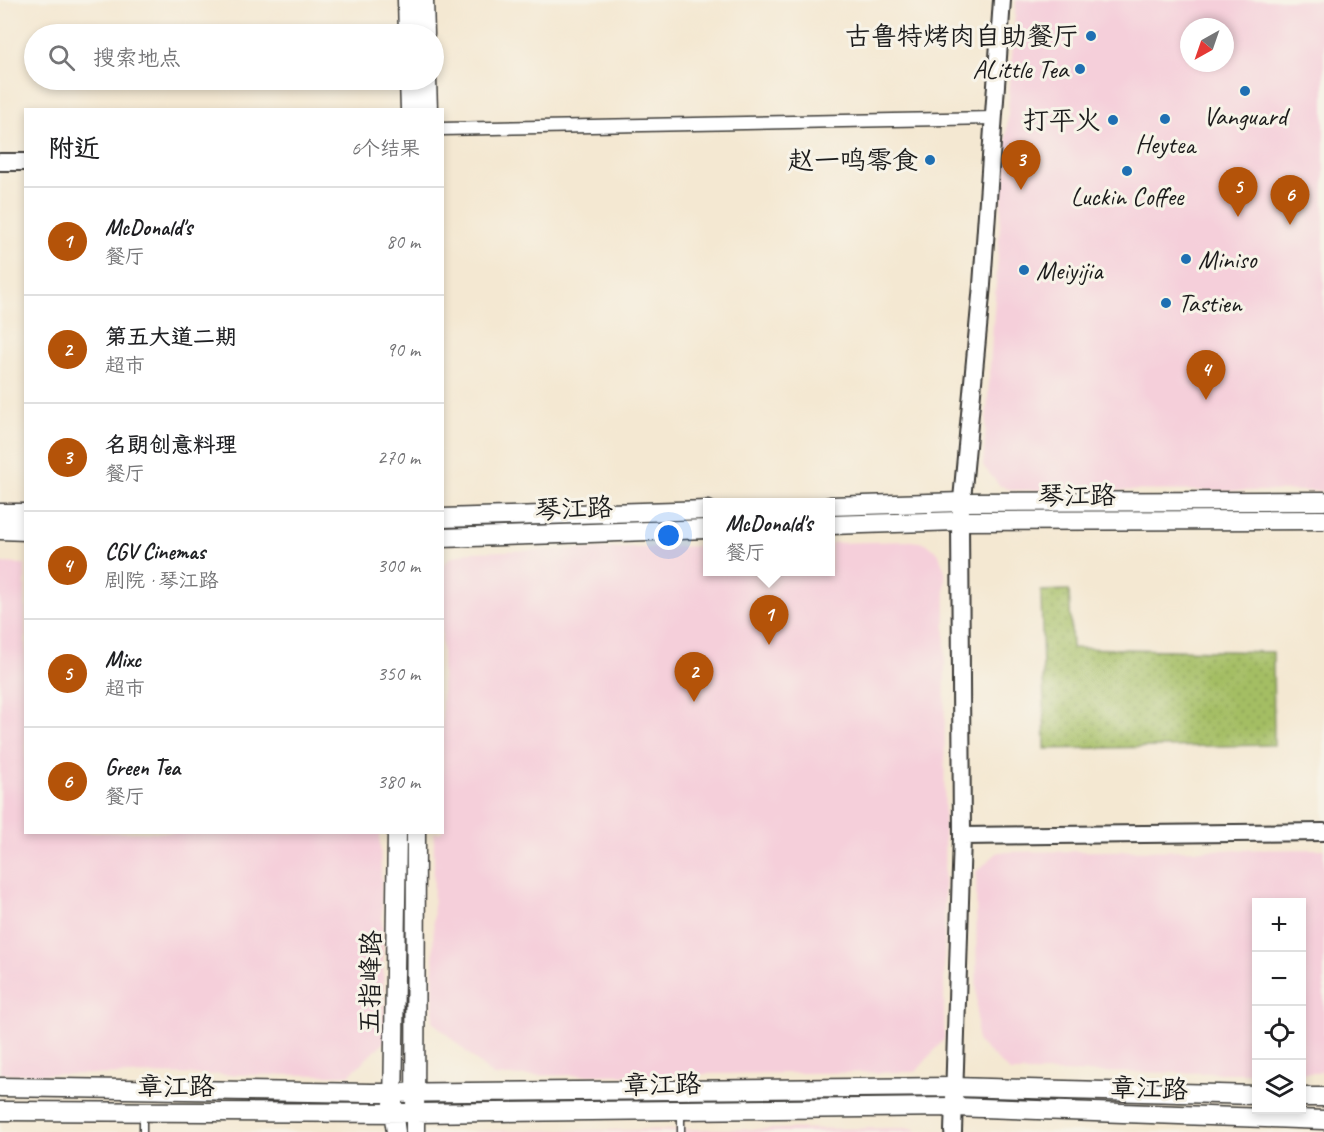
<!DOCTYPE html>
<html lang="zh">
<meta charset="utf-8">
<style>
:root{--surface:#fff;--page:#f2f2f2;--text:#202124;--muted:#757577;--line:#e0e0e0;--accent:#b45309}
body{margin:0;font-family:Caveat,"LXGW WenKai TC",sans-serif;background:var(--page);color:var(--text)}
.controls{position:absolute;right:18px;bottom:18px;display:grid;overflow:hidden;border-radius:0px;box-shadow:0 3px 9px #0003}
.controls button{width:54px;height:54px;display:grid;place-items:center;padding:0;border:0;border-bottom:2px solid var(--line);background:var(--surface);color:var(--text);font:30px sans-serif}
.compass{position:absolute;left:1180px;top:18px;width:54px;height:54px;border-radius:50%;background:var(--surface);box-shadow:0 3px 9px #0003;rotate:220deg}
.you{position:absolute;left:669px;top:536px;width:21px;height:21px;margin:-15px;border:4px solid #fff;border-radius:50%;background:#1a73e8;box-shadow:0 0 0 9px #1a73e833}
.badge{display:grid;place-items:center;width:39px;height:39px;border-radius:50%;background:var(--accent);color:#fff;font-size:20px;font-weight:700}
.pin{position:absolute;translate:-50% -50px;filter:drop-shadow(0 2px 3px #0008)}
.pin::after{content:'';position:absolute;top:32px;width:21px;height:18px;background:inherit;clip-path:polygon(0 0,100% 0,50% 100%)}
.popup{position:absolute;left:703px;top:498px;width:132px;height:78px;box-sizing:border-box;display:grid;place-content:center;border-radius:0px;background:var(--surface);filter:drop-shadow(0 2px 4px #0005);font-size:20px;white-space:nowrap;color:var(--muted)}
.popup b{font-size:22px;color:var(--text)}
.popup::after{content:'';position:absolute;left:50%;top:100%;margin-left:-12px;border:12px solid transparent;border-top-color:var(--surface)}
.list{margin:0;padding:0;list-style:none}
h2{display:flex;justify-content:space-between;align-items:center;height:78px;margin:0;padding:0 24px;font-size:26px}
h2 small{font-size:20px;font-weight:400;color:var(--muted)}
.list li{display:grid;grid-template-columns:39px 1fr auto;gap:18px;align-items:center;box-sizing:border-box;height:108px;padding:0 24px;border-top:2px solid var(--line)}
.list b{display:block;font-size:22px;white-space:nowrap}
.list p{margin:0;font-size:20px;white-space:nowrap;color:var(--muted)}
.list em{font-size:20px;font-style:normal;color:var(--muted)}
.icon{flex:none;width:33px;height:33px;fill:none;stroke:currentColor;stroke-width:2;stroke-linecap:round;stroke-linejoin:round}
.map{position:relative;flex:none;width:1324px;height:1132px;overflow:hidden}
.search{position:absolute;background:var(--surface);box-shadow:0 3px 9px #0003;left:24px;top:24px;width:420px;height:66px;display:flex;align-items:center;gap:15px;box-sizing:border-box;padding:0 21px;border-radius:33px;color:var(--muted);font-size:22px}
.panel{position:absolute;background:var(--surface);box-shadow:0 3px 9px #0003;left:24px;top:108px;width:420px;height:726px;border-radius:0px}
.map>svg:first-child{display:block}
</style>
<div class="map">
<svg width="1324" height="1132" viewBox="0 0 1324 1132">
<defs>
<pattern id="garden-dots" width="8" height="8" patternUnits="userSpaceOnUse" patternTransform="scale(1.5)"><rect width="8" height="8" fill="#a4be64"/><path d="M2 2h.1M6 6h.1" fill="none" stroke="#859a52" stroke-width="1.8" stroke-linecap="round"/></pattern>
</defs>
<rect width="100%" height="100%" fill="#f7f3e8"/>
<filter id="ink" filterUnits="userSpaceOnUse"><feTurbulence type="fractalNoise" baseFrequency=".0167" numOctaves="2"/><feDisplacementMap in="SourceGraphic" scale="12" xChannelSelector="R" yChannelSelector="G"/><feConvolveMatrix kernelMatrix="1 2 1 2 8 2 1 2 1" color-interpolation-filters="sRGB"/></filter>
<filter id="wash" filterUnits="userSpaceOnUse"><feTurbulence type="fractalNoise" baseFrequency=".008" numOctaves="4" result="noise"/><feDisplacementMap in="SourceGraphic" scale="24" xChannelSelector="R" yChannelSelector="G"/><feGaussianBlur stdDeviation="1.35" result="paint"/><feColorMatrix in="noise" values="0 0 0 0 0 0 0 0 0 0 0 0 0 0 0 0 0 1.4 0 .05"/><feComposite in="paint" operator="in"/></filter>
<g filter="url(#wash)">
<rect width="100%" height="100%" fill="#f4e8d2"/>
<path fill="#f5cfda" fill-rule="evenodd" d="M1016,0H1324V491L1011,490L999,485L983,466ZM1189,27H1225V63H1189Z
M911,541L926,543L939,554L945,571L944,1039L916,1072L493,1076L433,1022L434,833L442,832V567L450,558L468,552L707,546L708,572H830L831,543Z
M0,563L25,564L26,832L380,833L385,1041L349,1075L0,1074Z
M1324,849V1069L1318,1073H1302V902H1256V1073L1010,1072L977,1041L976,872L998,852Z
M913,1128L917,1132H474L475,1131Z"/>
<path fill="url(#garden-dots)" stroke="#606d40" stroke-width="1.5" d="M1069,590L1072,648L1273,652L1274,745L1045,749L1041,591Z"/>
</g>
<g filter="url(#ink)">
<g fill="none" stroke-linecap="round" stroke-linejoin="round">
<defs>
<path id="service" d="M681,1112V1132
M143,1132V1115"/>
<path id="minor" d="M442,129L993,118"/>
<path id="tertiary" d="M0,162H26
M962,836L1324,832
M953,1132L962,836L960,521L982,285L1002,0"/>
<path id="secondary" d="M407,0L408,34
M424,0L425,34
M409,80L410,110
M427,80L428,110
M830,506L962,502L1324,501
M0,513H26
M442,518L708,510
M830,525L960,521L1324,520
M0,530L26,531
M442,538L708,529
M0,1087L372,1093L954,1087L1256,1095
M1302,1097H1324
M0,1111L415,1113L953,1107L1324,1120
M396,1132L393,1111L397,832
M415,1132L416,832"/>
</defs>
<use href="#service" stroke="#3c3b37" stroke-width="9"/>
<use href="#minor" stroke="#3c3b37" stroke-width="15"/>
<use href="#tertiary" stroke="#3c3b37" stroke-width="20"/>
<use href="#secondary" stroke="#3c3b37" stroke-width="21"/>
<use href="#service" stroke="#fff" stroke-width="6"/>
<use href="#minor" stroke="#fff" stroke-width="12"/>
<use href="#tertiary" stroke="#fff" stroke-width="16"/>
<use href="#secondary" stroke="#fff" stroke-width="18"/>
</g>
</g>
<g fill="#1f6fb2" stroke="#f7f3e8" stroke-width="2">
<circle cx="1091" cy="36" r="6"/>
<circle cx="1080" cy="69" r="6"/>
<circle cx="1245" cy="91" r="6"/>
<circle cx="1165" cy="119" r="6"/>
<circle cx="1113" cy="120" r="6"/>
<circle cx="930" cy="160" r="6"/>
<circle cx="1127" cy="171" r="6"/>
<circle cx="1186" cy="259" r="6"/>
<circle cx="1024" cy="270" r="6"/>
<circle cx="1166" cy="303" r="6"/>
</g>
<g text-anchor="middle" stroke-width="6" stroke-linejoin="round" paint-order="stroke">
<g font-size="26" fill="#1c1c1c" stroke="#f7f3e8" text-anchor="end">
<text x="1079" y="45">古鲁特烤肉自助餐厅</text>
<text x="1068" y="78">ALittle Tea</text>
<text x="1245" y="125" text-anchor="middle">Vanguard</text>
<text x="1101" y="129">打平火</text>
<text x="1165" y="153" text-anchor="middle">Heytea</text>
<text x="918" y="169">赵一鸣零食</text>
<text x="1127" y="205" text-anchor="middle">Luckin Coffee</text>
<text x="1198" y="268" text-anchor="start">Miniso</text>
<text x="1036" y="279" text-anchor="start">Meiyijia</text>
<text x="1178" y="312" text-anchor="start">Tastien</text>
</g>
<g font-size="26" fill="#1c1c1c" stroke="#f7f3e8">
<text x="1077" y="504">琴江路</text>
<text transform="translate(574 508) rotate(-2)" y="9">琴江路</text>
<text transform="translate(370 982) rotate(-89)" y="9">五指峰路</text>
<text transform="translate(662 1084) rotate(-1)" y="9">章江路</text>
<text x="176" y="1095">章江路</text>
<text transform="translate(1149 1088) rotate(2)" y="9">章江路</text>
</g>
</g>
</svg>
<div class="controls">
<button>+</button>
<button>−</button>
<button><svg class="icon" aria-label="locate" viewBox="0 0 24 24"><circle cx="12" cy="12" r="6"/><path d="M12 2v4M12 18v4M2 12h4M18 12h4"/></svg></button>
<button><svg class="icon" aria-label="layers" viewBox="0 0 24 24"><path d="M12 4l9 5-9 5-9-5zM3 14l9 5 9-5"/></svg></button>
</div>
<svg class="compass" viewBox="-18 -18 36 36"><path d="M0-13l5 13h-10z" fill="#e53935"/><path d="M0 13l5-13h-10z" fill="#757577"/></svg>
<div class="you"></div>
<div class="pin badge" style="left:769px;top:645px">1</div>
<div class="popup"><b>McDonald's</b>餐厅</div>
<div class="pin badge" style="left:694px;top:702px">2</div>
<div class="pin badge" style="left:1021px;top:190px">3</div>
<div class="pin badge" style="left:1206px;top:400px">4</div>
<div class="pin badge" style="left:1238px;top:217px">5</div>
<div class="pin badge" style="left:1290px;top:225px">6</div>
<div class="search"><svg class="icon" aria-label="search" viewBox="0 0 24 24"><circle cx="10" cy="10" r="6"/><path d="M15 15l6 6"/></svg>搜索地点</div>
<section class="panel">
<h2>附近<small>6个结果</small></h2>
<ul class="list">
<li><span class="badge">1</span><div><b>McDonald's</b><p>餐厅</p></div><em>80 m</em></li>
<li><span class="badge">2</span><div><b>第五大道二期</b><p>超市</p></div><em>90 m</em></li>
<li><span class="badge">3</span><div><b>名朗创意料理</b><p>餐厅</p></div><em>270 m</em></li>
<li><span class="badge">4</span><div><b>CGV Cinemas</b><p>剧院 · 琴江路</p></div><em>300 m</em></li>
<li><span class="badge">5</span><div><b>Mixc</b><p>超市</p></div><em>350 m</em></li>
<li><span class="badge">6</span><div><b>Green Tea</b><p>餐厅</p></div><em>380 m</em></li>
</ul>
</section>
</div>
